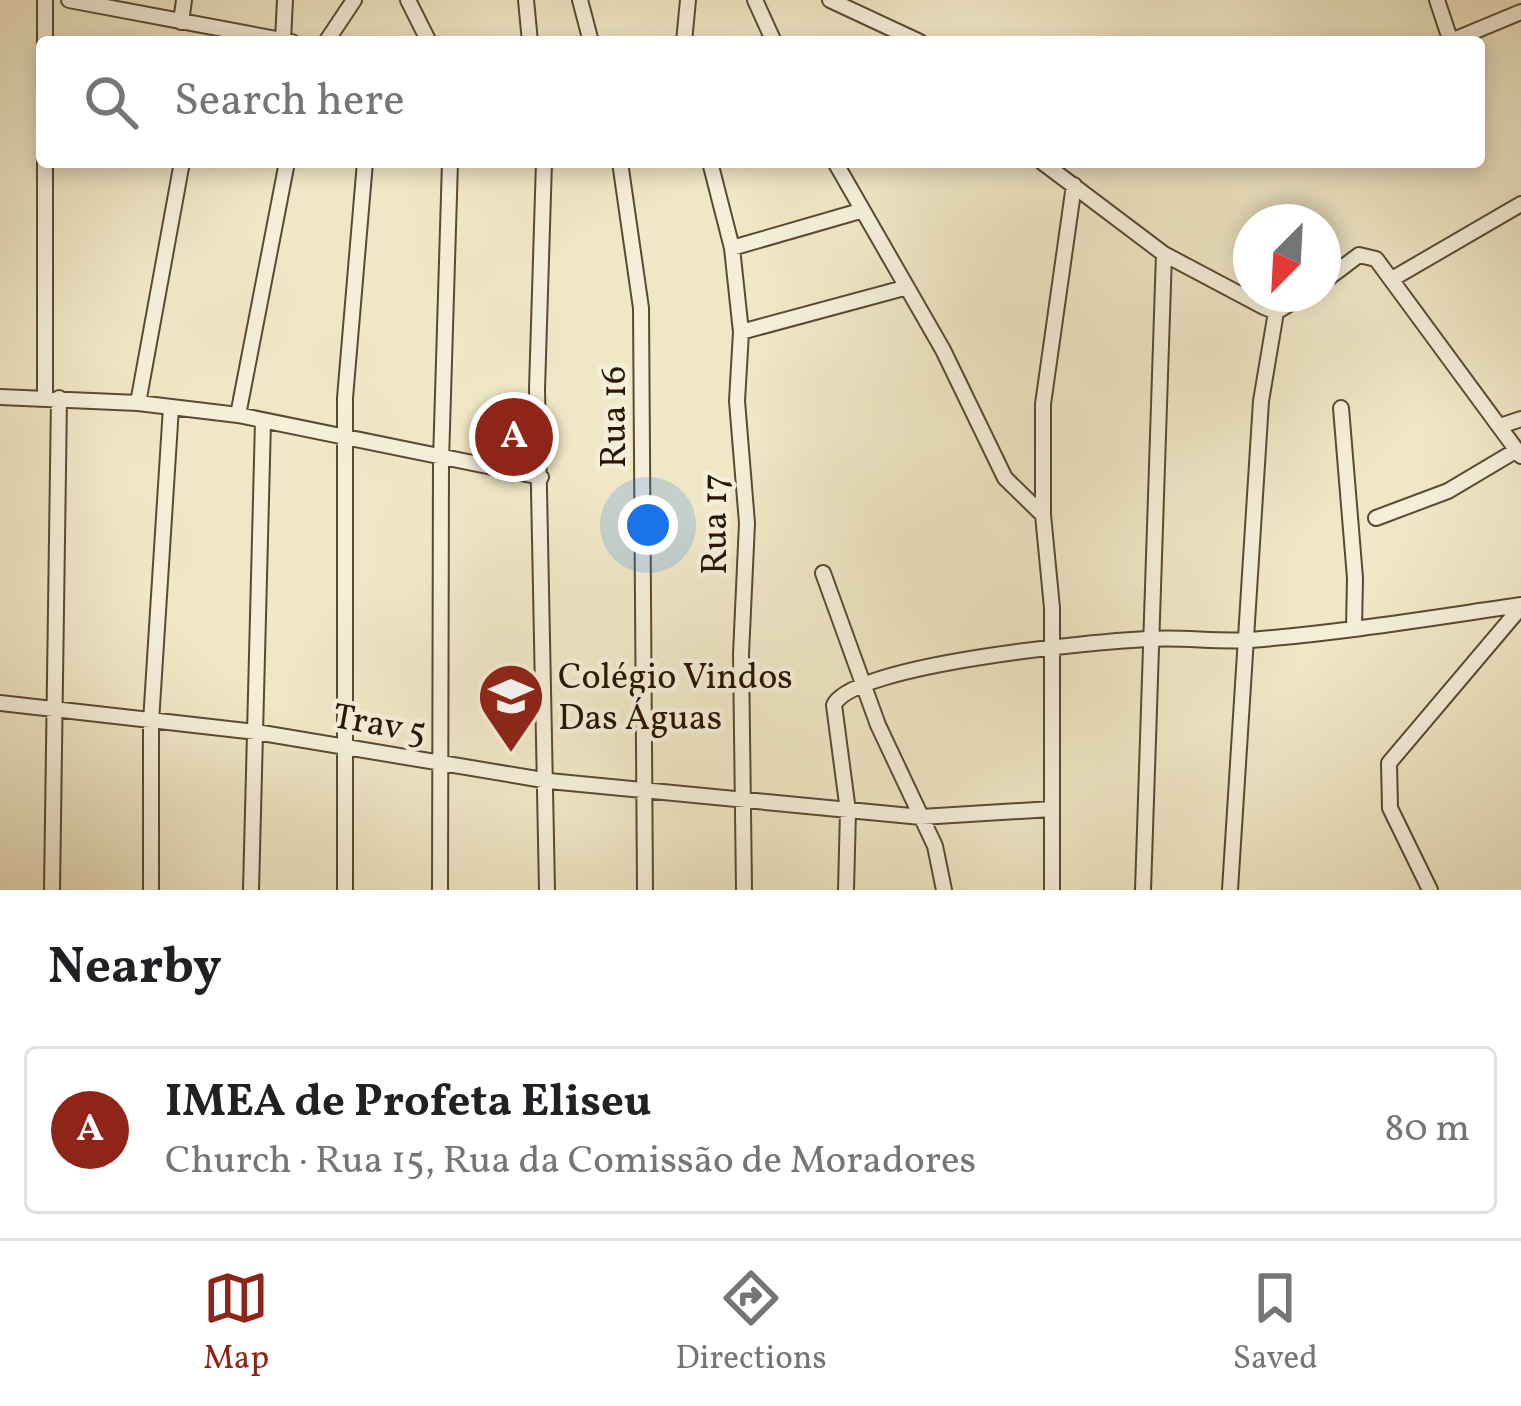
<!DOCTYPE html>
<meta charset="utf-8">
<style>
:root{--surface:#fff;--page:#f6f6f6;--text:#202124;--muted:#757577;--line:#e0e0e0;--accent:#8f2418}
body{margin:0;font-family:Vollkorn,serif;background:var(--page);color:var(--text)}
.compass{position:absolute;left:1233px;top:204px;width:108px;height:108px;border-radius:50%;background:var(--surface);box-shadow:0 6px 18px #0003;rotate:204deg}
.you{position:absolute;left:648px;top:525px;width:42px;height:42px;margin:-30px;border:9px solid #fff;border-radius:50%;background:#1a73e8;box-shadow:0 0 0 18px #1a73e833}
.badge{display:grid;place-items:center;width:78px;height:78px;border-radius:50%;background:var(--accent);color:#fff;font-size:39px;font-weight:700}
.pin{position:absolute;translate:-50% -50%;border:6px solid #fff;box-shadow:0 3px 12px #0006}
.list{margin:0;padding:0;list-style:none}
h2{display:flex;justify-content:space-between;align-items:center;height:156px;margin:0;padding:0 48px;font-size:51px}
h2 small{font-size:39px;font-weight:400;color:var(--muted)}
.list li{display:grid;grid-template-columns:78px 1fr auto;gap:36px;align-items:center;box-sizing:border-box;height:168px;margin:0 24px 24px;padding:0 24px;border:3px solid var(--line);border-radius:12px}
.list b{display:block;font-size:45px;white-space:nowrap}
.list p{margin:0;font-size:39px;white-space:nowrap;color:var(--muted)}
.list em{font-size:39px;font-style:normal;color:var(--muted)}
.icon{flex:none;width:66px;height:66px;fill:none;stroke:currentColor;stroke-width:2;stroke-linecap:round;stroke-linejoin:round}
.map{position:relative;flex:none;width:1521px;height:890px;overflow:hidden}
.search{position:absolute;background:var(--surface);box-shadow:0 6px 18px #0003;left:36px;right:36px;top:36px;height:132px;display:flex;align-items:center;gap:30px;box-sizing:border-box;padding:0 42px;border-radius:12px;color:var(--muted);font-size:45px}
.sheet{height:348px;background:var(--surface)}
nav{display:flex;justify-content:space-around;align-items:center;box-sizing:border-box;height:168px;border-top:3px solid var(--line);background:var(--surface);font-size:33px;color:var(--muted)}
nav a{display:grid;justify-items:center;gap:6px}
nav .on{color:var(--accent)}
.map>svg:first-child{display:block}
</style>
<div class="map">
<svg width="1521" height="890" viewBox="0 0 1521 890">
<rect width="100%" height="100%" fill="#f0e7c6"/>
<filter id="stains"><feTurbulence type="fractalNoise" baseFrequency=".00167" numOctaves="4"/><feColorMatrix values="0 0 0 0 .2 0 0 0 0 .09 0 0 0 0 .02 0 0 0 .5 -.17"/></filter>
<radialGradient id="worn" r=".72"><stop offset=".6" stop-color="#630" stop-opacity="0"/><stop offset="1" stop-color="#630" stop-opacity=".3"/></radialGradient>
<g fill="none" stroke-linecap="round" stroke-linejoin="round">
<defs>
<path id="minor" d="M45,0V42
M69,0L292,42
M408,0L429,42
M526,0L530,42
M580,0L591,42
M755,0L774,42
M830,0L920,42
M1437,0L1451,42
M181,22L184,0
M283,40L285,0
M1451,41L1521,12
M326,42L354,0
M684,42L688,0
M45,162V397
M544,162L537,389L547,890
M620,162L641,308L645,890
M710,162L732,248L741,332L737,401L747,523L741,654L744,890
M835,162L943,350L1005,478L1043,515
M1042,162L1164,254L1264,307L1276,312L1306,294
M732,248L860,211
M1392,279L1521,204
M1323,282L1359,255L1376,259L1521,456
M741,332L904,288
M0,397L138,403L238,415L541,477
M138,403L182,162
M1341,408L1355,578L1354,628
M238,415L287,162
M1500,426L1521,419
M1376,518L1448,491L1517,450
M823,573L878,725L935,846L944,890
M0,703L256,732L549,781L921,817L1052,809
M52,890L59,398
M151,890V722L171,407
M251,890L263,421
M345,890V398L365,162
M440,890L441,461L450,162
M846,890L848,811L834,705C852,664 1099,641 1149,639C1183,637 1216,642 1250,640C1340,633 1431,618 1521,605
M1052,890V608L1043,515V404L1074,185
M1143,890L1164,254
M1230,890L1261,401L1276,312
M1430,890L1390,808L1389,763L1521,607"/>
</defs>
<use href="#minor" stroke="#5b4a32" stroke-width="18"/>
<use href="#minor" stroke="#f5efda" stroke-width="14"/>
</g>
<defs>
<symbol id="school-pin" viewBox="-11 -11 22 30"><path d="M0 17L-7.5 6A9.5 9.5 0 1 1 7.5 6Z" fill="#8f2418" stroke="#f5efda"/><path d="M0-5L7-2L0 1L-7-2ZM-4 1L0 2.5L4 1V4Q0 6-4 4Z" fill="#fff"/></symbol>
</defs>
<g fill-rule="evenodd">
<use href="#school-pin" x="473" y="658" width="76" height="104"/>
</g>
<g text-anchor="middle" stroke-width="9" stroke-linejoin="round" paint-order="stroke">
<g font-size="36" fill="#291601" stroke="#f5efda">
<text transform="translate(612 417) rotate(-90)" y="13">Rua 16</text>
<text transform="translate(713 524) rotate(-90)" y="13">Rua 17</text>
<text transform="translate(380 722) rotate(10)" y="13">Trav 5</text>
</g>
<g font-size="36" fill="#291601" stroke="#f5efda" text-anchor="start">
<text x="558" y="688">Colégio Vindos<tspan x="558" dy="41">Das Águas</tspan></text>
</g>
</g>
<rect width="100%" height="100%" filter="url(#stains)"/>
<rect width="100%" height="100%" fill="url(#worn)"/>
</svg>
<svg class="compass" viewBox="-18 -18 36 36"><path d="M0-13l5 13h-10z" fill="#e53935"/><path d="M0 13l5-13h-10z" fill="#757577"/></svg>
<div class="you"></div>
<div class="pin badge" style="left:514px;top:437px">A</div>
<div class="search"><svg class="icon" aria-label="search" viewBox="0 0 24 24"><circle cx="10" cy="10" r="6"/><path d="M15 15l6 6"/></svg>Search here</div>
</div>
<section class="sheet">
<h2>Nearby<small></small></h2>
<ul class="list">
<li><span class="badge">A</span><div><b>IMEA de Profeta Eliseu</b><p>Church · Rua 15, Rua da Comissão de Moradores</p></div><em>80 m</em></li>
</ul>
</section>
<nav>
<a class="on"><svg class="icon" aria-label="map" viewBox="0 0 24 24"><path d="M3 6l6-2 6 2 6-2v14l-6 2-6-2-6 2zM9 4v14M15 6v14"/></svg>Map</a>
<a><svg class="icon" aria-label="directions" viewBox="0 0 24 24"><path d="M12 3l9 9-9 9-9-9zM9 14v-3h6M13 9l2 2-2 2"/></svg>Directions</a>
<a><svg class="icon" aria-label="saved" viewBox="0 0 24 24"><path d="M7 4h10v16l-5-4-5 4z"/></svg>Saved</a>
</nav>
